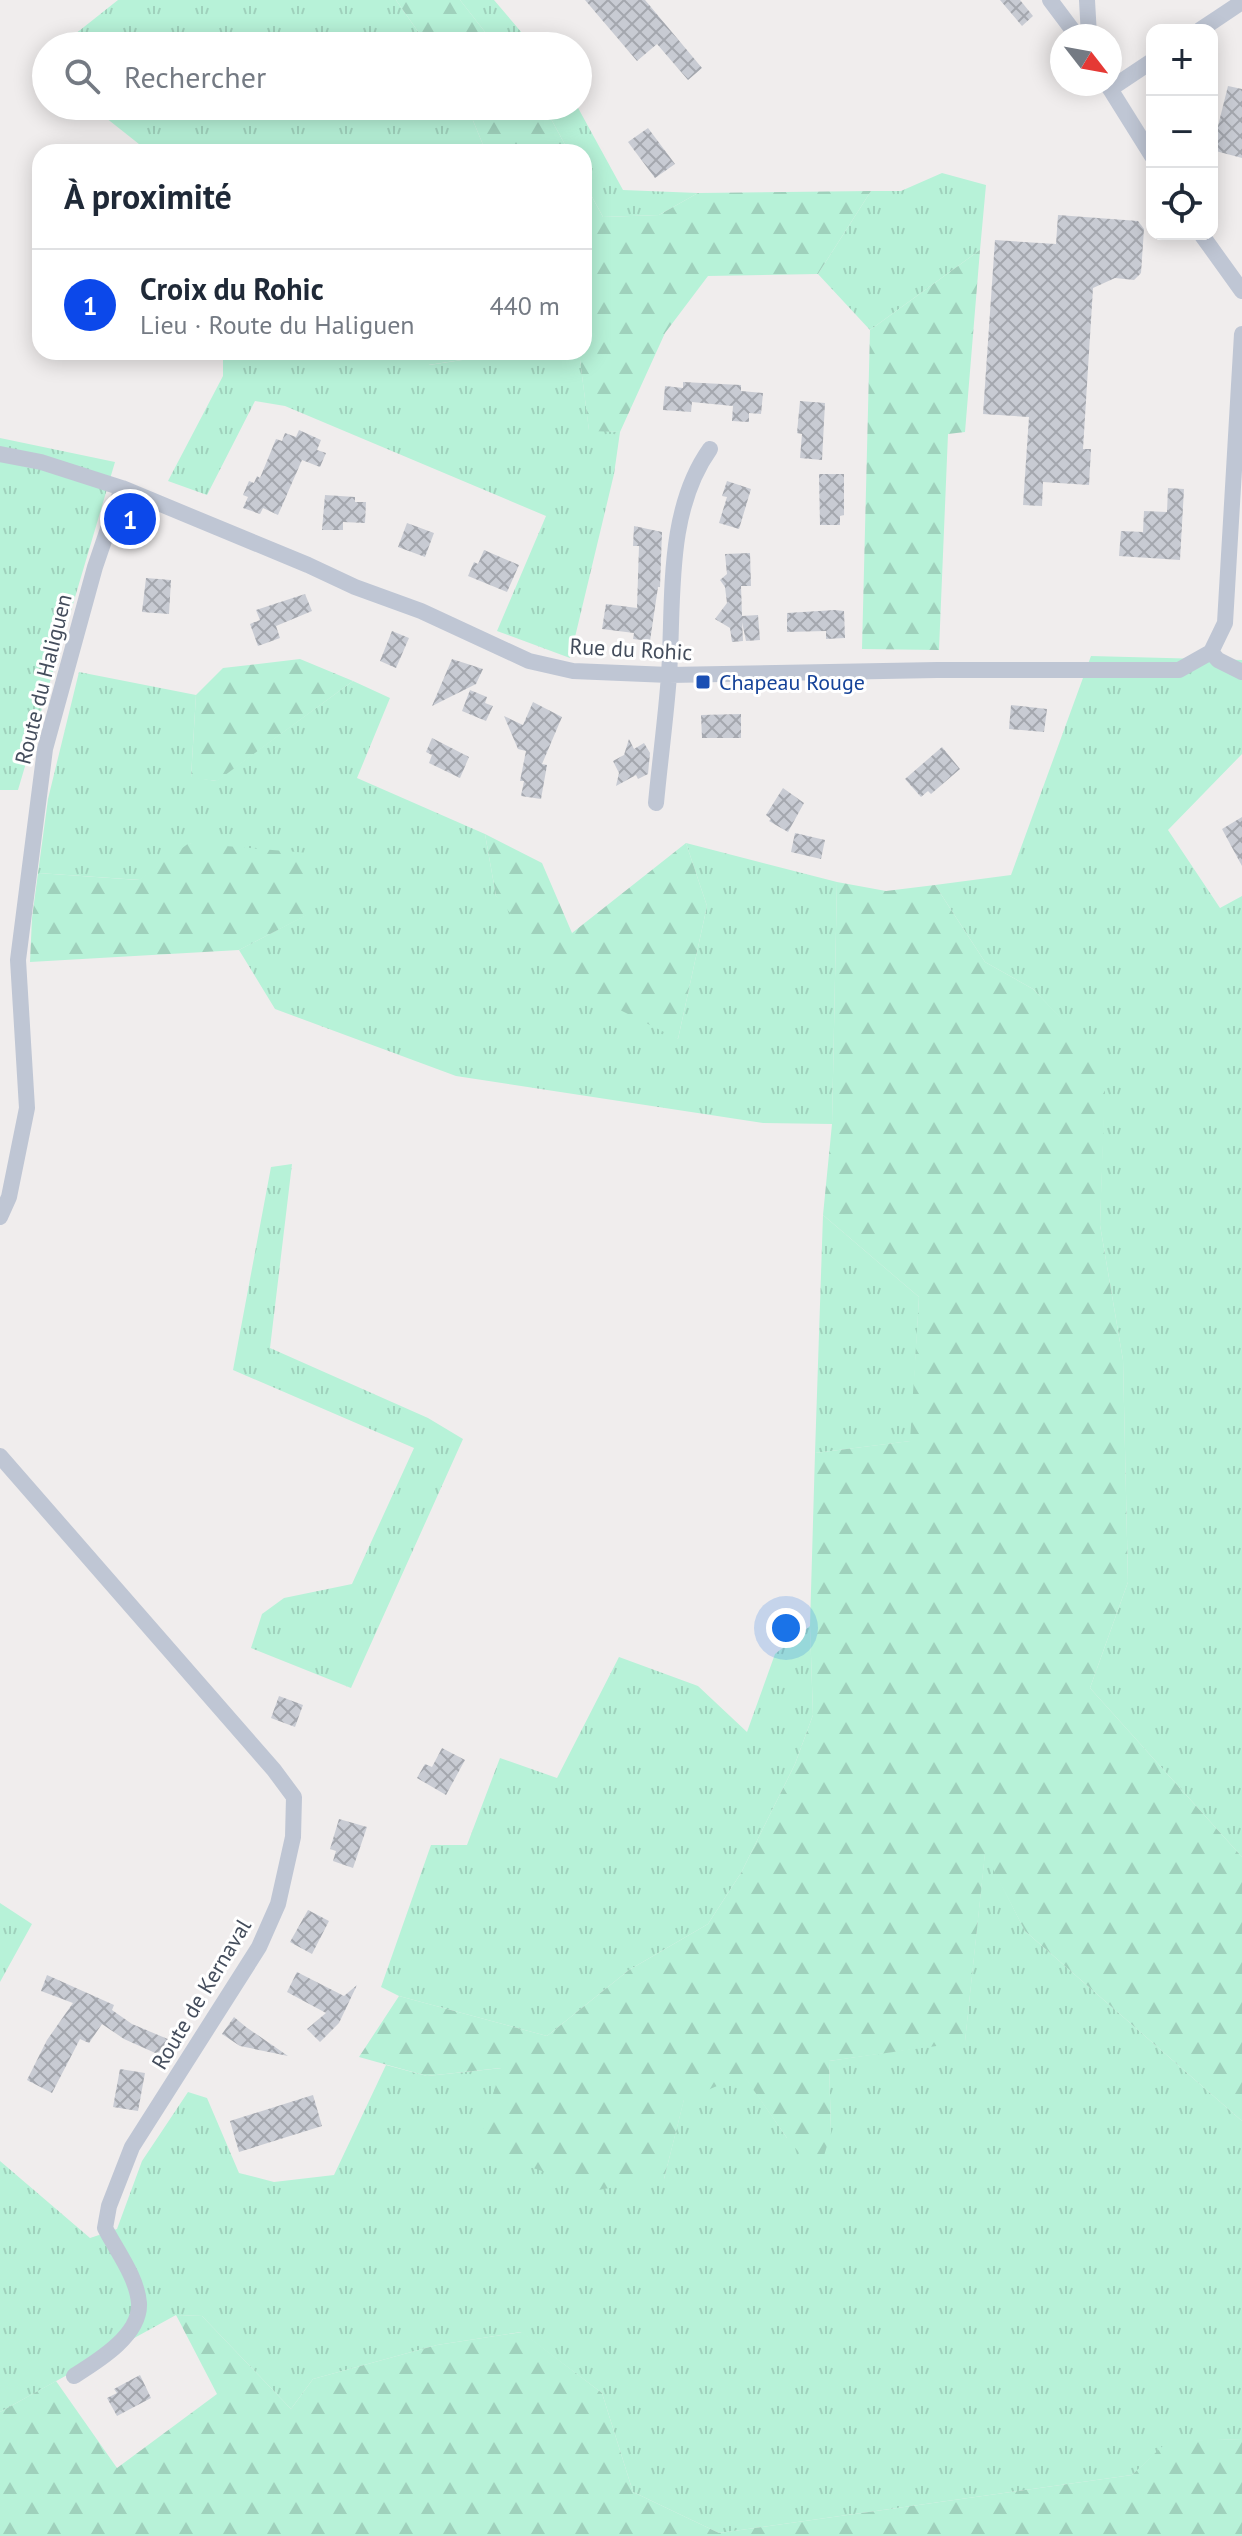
<!DOCTYPE html>
<html lang="fr">
<meta charset="utf-8">
<style>
:root{--surface:#fff;--page:#f2f2f3;--text:#1f2937;--muted:#747a83;--line:#e0e1e3;--accent:#0c48ea}
body{margin:0;font-family:"PT Sans",sans-serif;background:var(--page);color:var(--text)}
.controls{position:absolute;right:24px;top:24px;display:grid;overflow:hidden;border-radius:16px;box-shadow:0 4px 20px #0003}
.controls button{width:72px;height:72px;display:grid;place-items:center;padding:0;border:0;border-bottom:2px solid var(--line);background:var(--surface);color:var(--text);font:40px sans-serif}
.compass{position:absolute;left:1050px;top:24px;width:72px;height:72px;border-radius:50%;background:var(--surface);box-shadow:0 4px 20px #0003;rotate:121deg}
.you{position:absolute;left:786px;top:1628px;width:28px;height:28px;margin:-20px;border:6px solid #fff;border-radius:50%;background:#1a73e8;box-shadow:0 0 0 12px #1a73e833}
.badge{display:grid;place-items:center;width:52px;height:52px;border-radius:50%;background:var(--accent);color:#fff;font-size:26px;font-weight:700}
.pin{position:absolute;translate:-50% -50%;border:4px solid #fff;box-shadow:0 2px 8px #0006}
.list{margin:0;padding:0;list-style:none}
h2{display:flex;justify-content:space-between;align-items:center;height:104px;margin:0;padding:0 32px;font-size:34px}
h2 small{font-size:26px;font-weight:400;color:var(--muted)}
.list li{display:grid;grid-template-columns:52px 1fr auto;gap:24px;align-items:center;box-sizing:border-box;height:112px;padding:0 32px;border-top:2px solid var(--line)}
.list b{display:block;font-size:30px;white-space:nowrap}
.list p{margin:0;font-size:26px;white-space:nowrap;color:var(--muted)}
.list em{font-size:26px;font-style:normal;color:var(--muted)}
.icon{flex:none;width:44px;height:44px;fill:none;stroke:currentColor;stroke-width:2;stroke-linecap:round;stroke-linejoin:round}
.map{position:relative;flex:none;width:1242px;height:2536px;overflow:hidden}
.search{position:absolute;background:var(--surface);box-shadow:0 4px 20px #0003;left:32px;top:32px;width:560px;height:88px;display:flex;align-items:center;gap:20px;box-sizing:border-box;padding:0 28px;border-radius:44px;color:var(--muted);font-size:30px}
.panel{position:absolute;background:var(--surface);box-shadow:0 4px 20px #0003;left:32px;top:144px;width:560px;height:216px;border-radius:24px}
.map>svg:first-child{display:block}
</style>
<div class="map">
<svg width="1242" height="2536" viewBox="0 0 1242 2536">
<defs>
<pattern id="grass-tufts" width="24" height="20" patternUnits="userSpaceOnUse" patternTransform="scale(2)"><rect width="24" height="20" fill="#b7f2d8"/><path d="M3 7l-1-3M5 7V3M7 7l1-3M15 17l-1-3M17 17v-4M19 17l1-3" fill="none" stroke="#9fd1bc"/></pattern>
<pattern id="forest-firs" width="22" height="20" patternUnits="userSpaceOnUse" patternTransform="scale(2)"><rect width="22" height="20" fill="#b7f2d8"/><path d="M5 1l3.5 6h-7zM16 11l3.5 6h-7z" fill="#9fd1bc"/></pattern>
<pattern id="building-cross-hatch" width="8" height="8" patternUnits="userSpaceOnUse" patternTransform="scale(2)"><rect width="8" height="8" fill="#c8cbd3"/><path d="M0 0l8 8M0 8l8-8" fill="none" stroke="#a4a7ae"/></pattern>
</defs>
<rect width="100%" height="100%" fill="#f0eded"/>
<path fill="url(#grass-tufts)" d="M118,0H396L428,46H60Z
M460,0H494L533,46H496Z
M91,106H467L486,152H149Z
M544,106H577L623,190L698,193L659,215L603,217L584,182V152H569Z
M942,173L986,185L980,250L870,330L818,274L871,191H901Z
M223,352H425L429,365L515,352H579L589,430L620,432L614,474L570,658L497,631L546,516L285,406L255,401L207,495L168,481L223,376Z
M0,438L115,462L18,790H0Z
M1091,656L1242,660V754L1168,830L1220,908L1242,896V1857L1090,1688L1128,1582L1123,1360L1100,1225L1105,1065L1033,989L985,962L935,885L1011,875Z
M79,672L196,695L191,777L216,781L353,681L390,698L357,778L485,834L496,896L678,1039L707,906L686,843L837,882L832,1124L763,1123L456,1076L275,1009L239,950L306,915L190,843L140,880L38,873L48,799Z
M292,1164L270,1348L428,1418L463,1439L351,1688L251,1648L262,1614L284,1598L352,1584L414,1448L233,1370L271,1167Z
M823,1215L919,1297L911,1441L815,1453Z
M810,1626L813,1715L795,1764L741,1873L708,1924L629,1970L547,2036L399,1996L381,1987L431,1845H467L500,1758L557,1778L619,1657L698,1686L747,1732L775,1654Z
M985,1852L1025,1931L1242,2121V2439L1168,2442L1132,2475L719,2533L633,2492L602,2393L521,2332L437,2345L313,2379L291,2409L202,2316L176,2315L0,2412V2161L90,2238L117,2229L142,2161L188,2092L207,2098L239,2173L274,2182L334,2175L386,2065L427,2076L502,2068L664,2179L684,2099L743,2074L787,2138L831,2133L829,2061L965,2041Z
M0,1903L32,1924L0,1982Z"/>
<path fill="url(#forest-firs)" d="M396,0H460L496,46H428Z
M467,106H544L569,152H486Z
M584,182L603,217L659,215L698,193L871,191L818,274L708,276L665,333L620,432L589,431L579,352H584Z
M980,250L965,432L948,434L939,650L862,649L870,330Z
M425,352H515L428,365Z
M300,659L353,681L217,781L191,778L196,695L223,668Z
M485,834L542,863L572,933L686,843L707,906L678,1039L570,985L496,896Z
M189,843L309,853L307,915L239,950L30,962L32,918L38,873L139,880Z
M837,882L886,891L935,885L985,962L1033,989L1106,1064L1100,1225L1123,1360L1128,1582L1090,1688L1242,1857V2121L1025,1931L985,1854L965,2042L829,2061L831,2133L818,2175L787,2138L743,2075L684,2100L664,2179L598,2190L477,2149L501,2068L427,2076L359,2057L399,1996L547,2036L629,1970L708,1924L741,1873L795,1764L813,1715L810,1626L815,1453L910,1441L919,1297L823,1215L832,1124Z
M176,2315L202,2316L291,2409L313,2379L437,2345L522,2332L602,2393L633,2492L719,2533L1132,2475L1168,2441L1242,2439V2536H0V2412L56,2381L117,2468L217,2394Z"/>
<path fill="url(#building-cross-hatch)" d="M585,0H645L702,68L688,80L657,44L637,61Z
M1000,0H1020L1033,16L1022,26Z
M1228,86L1242,89V158L1212,150Z
M648,128L675,164L655,178L628,142Z
M1058,215L1138,221L1144,229L1141,273L1134,280L1115,278L1093,288L1083,449H1091L1089,485L1043,482L1042,506L1023,505L1029,417L983,414L995,240L1056,244Z
M683,382L741,385V391L763,393L761,414L749,413V422L732,421L733,406L692,402L691,412L663,410L665,386L683,388Z
M800,401L825,403L822,460L800,458L802,434L797,433Z
M299,430L321,440L317,450L326,453L320,467L302,460L278,515L263,508L260,514L243,508L248,497L243,495L249,481L254,483L257,476L260,478L276,439L282,441L285,433L296,437Z
M819,474H844V515L840,516V525H820Z
M727,481L751,489L739,529L719,523L727,497L722,496Z
M1168,488L1184,489L1180,560L1119,556L1121,531L1143,532L1144,511L1167,512Z
M325,495L355,497V502H366L365,523L343,522V530H322Z
M407,523L434,533L425,557L398,547Z
M634,526L662,532L660,587H658L650,641L633,639L634,633L602,629L606,604L637,608L639,546H633Z
M484,550L519,565L507,592L468,576L474,562L478,564Z
M750,553L751,586H741L742,616L758,615L760,640L746,641L742,622L743,641L732,642L730,628L715,619L727,603L725,587L720,580L727,574L725,554Z
M146,578L171,580L169,614L142,612Z
M305,594L312,611L276,626L280,638L258,646L250,624L260,620L256,610Z
M835,610L844,611L845,638L826,639V631L787,632V613Z
M392,631L409,638L396,668L380,661Z
M452,659L483,669L476,684L432,706Z
M470,690L487,697L485,703L493,706L486,721L462,711Z
M533,702L562,717L542,764L547,765L541,799L521,796L524,781H520L526,751L518,749L504,716L523,725Z
M1011,705L1047,709L1044,732L1009,729Z
M741,714V738H702L701,715Z
M432,738L469,757L460,778L429,763L432,755L426,752Z
M629,739L634,749L644,743L650,753L648,774L638,779L636,775L616,786L619,773L613,761L624,755Z
M942,747L960,769L931,794L928,791L921,797L905,779Z
M783,788L804,803L788,832L769,821L771,819L766,815Z
M1242,817V866L1222,829Z
M795,833L825,840L821,859L791,852Z
M279,1696L303,1705L295,1727L271,1718Z
M442,1748L465,1760L446,1795L417,1778L425,1764L432,1767Z
M339,1819L367,1827L353,1868L333,1861L336,1851L330,1849Z
M308,1910L329,1921L312,1954L290,1942Z
M297,1972L344,1996L357,1985L339,2023L320,2042L307,2029L326,2013L287,1992Z
M47,1975L114,2005L112,2010L132,2024L170,2040L162,2056L124,2039L102,2024L89,2043L80,2039L52,2093L27,2080L47,2040L73,2003L41,1991Z
M234,2017L246,2027L288,2056L240,2046L222,2034Z
M120,2069L145,2073L138,2111L113,2107Z
M313,2095L322,2126L239,2152L230,2121Z
M140,2375L151,2398L117,2416L107,2398L117,2393L114,2389Z"/>
<g fill="none" stroke-linecap="round" stroke-linejoin="round">
<path stroke="#bfc6d4" stroke-width="16" d="M1050,0L1077,36
M1087,0L1089,36
M1200,30L1242,2
M1107,84L1152,156
M1110,89L1152,61
M1201,234L1242,291
M0,454L41,462L122,488L308,565L355,587L421,611L529,661L573,671L669,675L937,670H1179L1211,652L1218,660L1242,672
M1211,652L1225,623L1242,334
M656,803C660,760 666,717 669,675C674,601 665,512 710,449
M0,1217L9,1197L27,1108L18,960L45,749L95,567L122,488
M0,1456L274,1770L294,1797L293,1837L278,1904L259,1947L132,2147L109,2206L105,2228C116,2250 137,2277 139,2303C141,2335 98,2361 74,2376"/>
</g>
<rect fill="#1a4fb4" stroke="#fff" stroke-width="3" x="695" y="674" width="16" height="16" rx="4"/>
<g text-anchor="middle" stroke-width="6" stroke-linejoin="round" paint-order="stroke">
<g font-size="22" fill="#444d5c" stroke="#fff">
<text transform="translate(631 649) rotate(3)" y="8">Rue du Rohic</text>
<text transform="translate(43 679) rotate(-76)" y="8">Route du Haliguen</text>
<text transform="translate(201 1994) rotate(-59)" y="8">Route de Kernaval</text>
</g>
<g font-size="22" fill="#164399" stroke="#fff" text-anchor="start">
<text x="719" y="690">Chapeau Rouge</text>
</g>
</g>
</svg>
<div class="controls">
<button>+</button>
<button>−</button>
<button><svg class="icon" aria-label="locate" viewBox="0 0 24 24"><circle cx="12" cy="12" r="6"/><path d="M12 2v4M12 18v4M2 12h4M18 12h4"/></svg></button>
</div>
<svg class="compass" viewBox="-18 -18 36 36"><path d="M0-13l5 13h-10z" fill="#e53935"/><path d="M0 13l5-13h-10z" fill="#747a83"/></svg>
<div class="you"></div>
<div class="pin badge" style="left:130px;top:519px">1</div>
<div class="search"><svg class="icon" aria-label="search" viewBox="0 0 24 24"><circle cx="10" cy="10" r="6"/><path d="M15 15l6 6"/></svg>Rechercher</div>
<section class="panel">
<h2>À proximité<small></small></h2>
<ul class="list">
<li><span class="badge">1</span><div><b>Croix du Rohic</b><p>Lieu · Route du Haliguen</p></div><em>440 m</em></li>
</ul>
</section>
</div>
